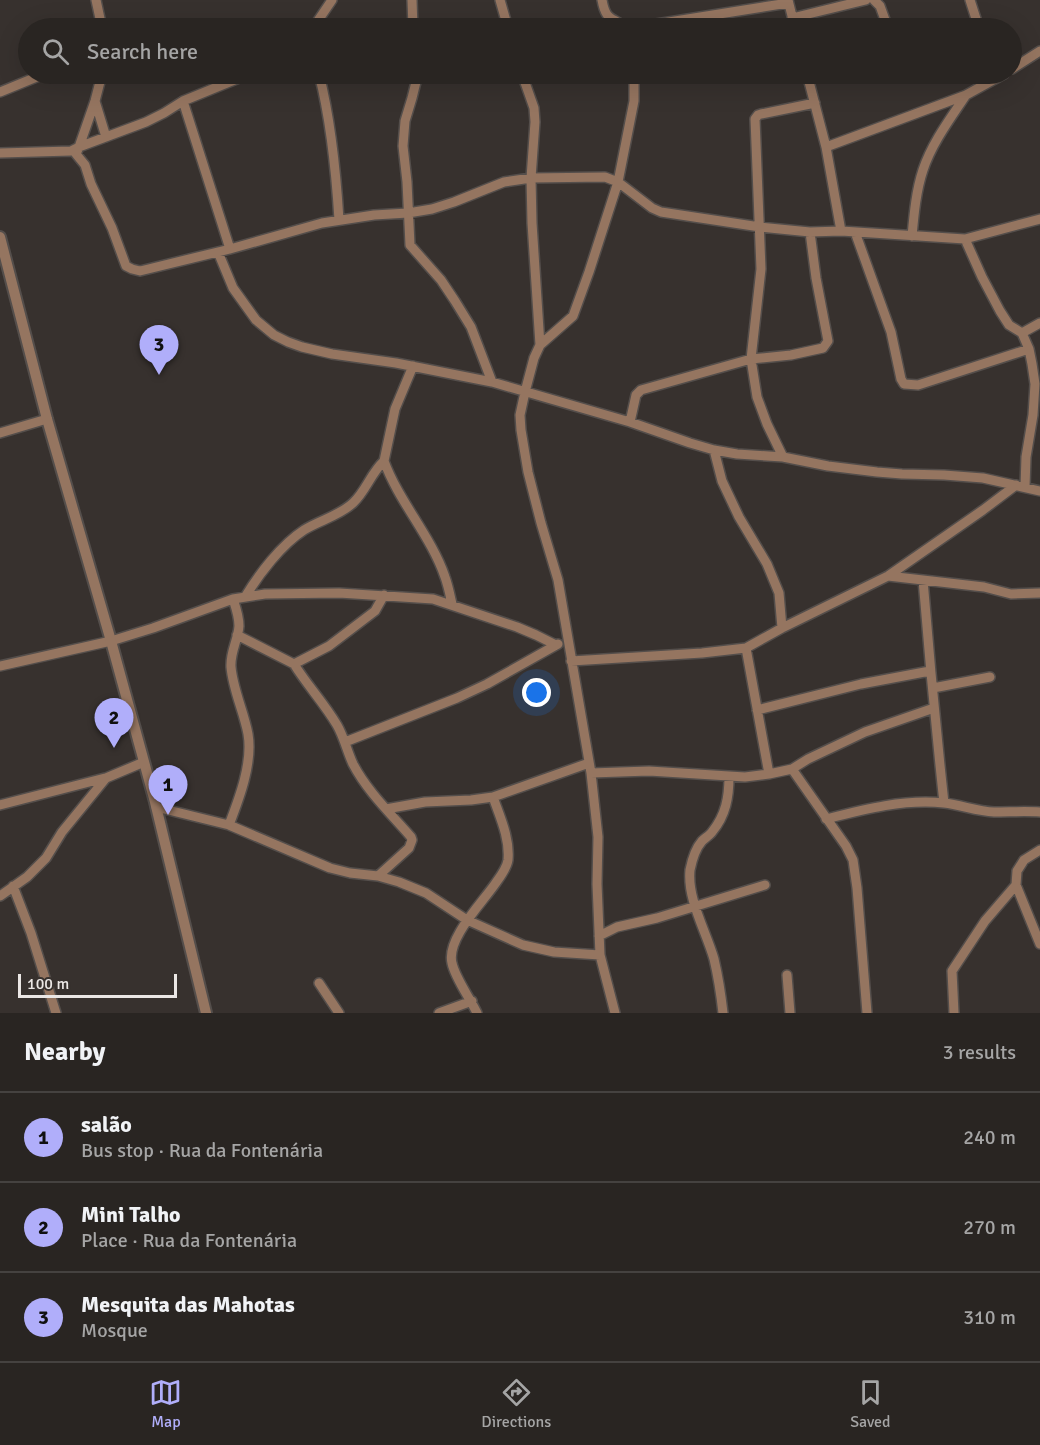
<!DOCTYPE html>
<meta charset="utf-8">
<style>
:root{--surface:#292522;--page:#35312f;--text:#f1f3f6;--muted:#a5a5a5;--line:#454240;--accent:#b0aefa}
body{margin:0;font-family:Signika,sans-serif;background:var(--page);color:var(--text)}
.scale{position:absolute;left:18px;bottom:15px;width:159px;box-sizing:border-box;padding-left:6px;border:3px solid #ebe7e5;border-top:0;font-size:16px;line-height:21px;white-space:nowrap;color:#ebe7e5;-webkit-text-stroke:4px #37312e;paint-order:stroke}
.you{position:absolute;left:537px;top:693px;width:21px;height:21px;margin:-15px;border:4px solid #fff;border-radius:50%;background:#1a73e8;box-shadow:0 0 0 9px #1a73e833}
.badge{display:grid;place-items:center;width:39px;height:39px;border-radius:50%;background:var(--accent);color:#111;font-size:20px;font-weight:700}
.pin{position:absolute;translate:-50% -50px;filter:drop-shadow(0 2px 3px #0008)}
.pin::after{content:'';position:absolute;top:32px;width:21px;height:18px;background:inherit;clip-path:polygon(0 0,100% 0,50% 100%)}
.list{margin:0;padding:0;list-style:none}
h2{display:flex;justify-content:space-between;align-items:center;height:78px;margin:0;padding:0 24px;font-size:26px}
h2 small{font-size:20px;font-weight:400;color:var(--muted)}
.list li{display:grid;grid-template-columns:39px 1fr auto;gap:18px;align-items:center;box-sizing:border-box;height:90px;padding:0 24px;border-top:2px solid var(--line)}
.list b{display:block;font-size:22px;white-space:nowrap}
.list p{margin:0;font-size:20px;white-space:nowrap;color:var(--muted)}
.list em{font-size:20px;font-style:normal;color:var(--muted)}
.icon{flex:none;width:33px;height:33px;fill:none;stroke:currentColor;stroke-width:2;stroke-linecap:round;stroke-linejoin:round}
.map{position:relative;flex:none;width:1040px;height:1013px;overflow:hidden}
.search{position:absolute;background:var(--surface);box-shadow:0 6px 24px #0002;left:18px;right:18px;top:18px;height:66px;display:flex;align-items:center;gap:15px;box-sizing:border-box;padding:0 21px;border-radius:33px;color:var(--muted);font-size:22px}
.sheet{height:348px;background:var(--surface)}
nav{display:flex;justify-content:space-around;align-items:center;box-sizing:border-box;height:84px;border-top:2px solid var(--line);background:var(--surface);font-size:16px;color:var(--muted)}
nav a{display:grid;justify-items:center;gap:3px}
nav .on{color:var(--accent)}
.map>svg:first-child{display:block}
</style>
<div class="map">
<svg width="1040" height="1013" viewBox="0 0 1040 1013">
<rect width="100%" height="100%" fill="#37312e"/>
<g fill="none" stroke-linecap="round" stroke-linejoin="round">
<defs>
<path id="minor" d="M96,0L102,28
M412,0L413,28
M500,0L508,28
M602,0C606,22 612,16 626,28
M788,0L795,28
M874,0L880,6L888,28
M970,0L979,28
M792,18L866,0
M313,28L332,0
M631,28L788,3
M1012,69L1040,51
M319,74C331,121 336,171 339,220
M416,74L417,78L412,98L405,121L403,146L407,182L410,245L441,280L455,301L471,327L492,382
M522,74L534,108L535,122L531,178L532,223L540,345
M807,74L826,147L841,231
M0,92L44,74
M95,101L106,137
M183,101L230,249
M79,147L146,122L164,113L183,101L249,74
M79,147L95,101L102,74
M826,147L966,95L1004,74
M0,153L71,151L79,147L76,154L85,165L91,184L112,228L126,266L132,269L140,271L230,249L322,223L374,215L408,213L432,209L454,202L504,182L531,178L605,177L618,182L652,208L661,212L760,227L810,232L841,231L965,239L1040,219
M855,232L891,332L901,379L904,384L918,385L1029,349
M912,236C914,214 916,191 923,170C932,143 950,119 966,95
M965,239L982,277L1000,311L1009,325L1022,333L1029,349L1032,364L1035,384L1033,415L1026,457L1025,487
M218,252L233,288L256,320L274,335L288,342L302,347L332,354L396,363L492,382L630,422L690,443L714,450L737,454L783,457L828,466L877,472L902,474L944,475L983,478L1040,491
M1022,333L1040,323
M630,422L636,395L641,390L751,359L791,355L823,348L828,341L816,278L810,232
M0,433L47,419
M714,450L722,481L739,517L767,564L779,593L782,628
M783,457L767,424L757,397L751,359L761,269L755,119L758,115L761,114L815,103
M384,461C399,502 431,536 445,577C448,585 450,595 452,604
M888,576L984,587L1011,594L1040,593
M923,580C929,655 936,729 944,803
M245,597C259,574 281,545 304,530C320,520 339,516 353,503C366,491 371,473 384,461L395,409L413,366
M237,635L294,664
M746,648L782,628L888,576L983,510L1016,485
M571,661L702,653L746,648L769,774
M0,666L111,641L153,628L233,599L265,594L339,593L433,599L517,627L536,635L556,645
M933,688L990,677
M757,710L861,684L930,671
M345,742L457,698L487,684L558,644
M792,769L846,846L853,860L857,888L867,1013
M591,773L649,771L745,777L769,774L792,769L808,759L865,732L934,708
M0,805L105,778
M156,807L229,825L330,868L350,873L378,876L399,882L426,893L467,920L523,945L554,952L600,955
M386,809L425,802L471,800L493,797L589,763
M826,819C865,809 903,799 944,803C961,805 977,811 994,812C1009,812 1025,811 1040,812
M229,825C239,799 253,763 248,734C244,712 233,690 231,667C230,652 238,640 239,626C239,616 236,608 233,599
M378,876L409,848L412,840L411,837C391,814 367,791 353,764C347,751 344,737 337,725C324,703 307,685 294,664L329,646L375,611L384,595
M1016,885L1040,944
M13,886L31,933L56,1013
M0,896L27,877L46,858L62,832L106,778L144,762
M599,936L617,927L657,918L765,885
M787,975L790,1013
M319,983L339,1013
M439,1013L472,1001
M477,1013C470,998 455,978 452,963C446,939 482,903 495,884C500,877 507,868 508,860C510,838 500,817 493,797
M615,1013L600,955L597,884L598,837L591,773L558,580L541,523L528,472L521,430L520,415L525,392L534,358L540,345L573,316L589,272L618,182L634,101V74
M723,1013C721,995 718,976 714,959C706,931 687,899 690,870C692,860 695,849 702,841C705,838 710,835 712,832C726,815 729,797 729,776
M954,1013L952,971L985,921L1016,885L1017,871L1024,860L1040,850"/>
<path id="tertiary" d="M0,237L47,419L111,641L155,802L206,1013"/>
</defs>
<use href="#minor" stroke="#544e4b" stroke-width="12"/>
<use href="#tertiary" stroke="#544e4b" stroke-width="14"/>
<use href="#minor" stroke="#957560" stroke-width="9"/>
<use href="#tertiary" stroke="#957560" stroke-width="10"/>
</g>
</svg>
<div class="scale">100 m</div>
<div class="you"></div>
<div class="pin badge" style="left:168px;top:815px">1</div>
<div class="pin badge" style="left:114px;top:748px">2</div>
<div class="pin badge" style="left:159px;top:375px">3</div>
<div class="search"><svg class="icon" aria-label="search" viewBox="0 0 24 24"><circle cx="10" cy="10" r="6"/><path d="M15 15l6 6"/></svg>Search here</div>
</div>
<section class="sheet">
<h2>Nearby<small>3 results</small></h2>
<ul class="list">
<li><span class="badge">1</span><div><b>salão</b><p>Bus stop · Rua da Fontenária</p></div><em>240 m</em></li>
<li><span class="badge">2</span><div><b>Mini Talho</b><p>Place · Rua da Fontenária</p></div><em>270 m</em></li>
<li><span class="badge">3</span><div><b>Mesquita das Mahotas</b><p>Mosque</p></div><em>310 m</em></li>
</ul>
</section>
<nav>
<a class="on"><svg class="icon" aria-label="map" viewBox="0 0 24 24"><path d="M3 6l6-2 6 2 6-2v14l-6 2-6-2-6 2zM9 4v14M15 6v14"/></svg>Map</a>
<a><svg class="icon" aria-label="directions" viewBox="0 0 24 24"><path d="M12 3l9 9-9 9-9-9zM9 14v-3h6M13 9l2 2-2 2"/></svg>Directions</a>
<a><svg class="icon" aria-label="saved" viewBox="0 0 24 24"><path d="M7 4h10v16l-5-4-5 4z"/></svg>Saved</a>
</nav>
